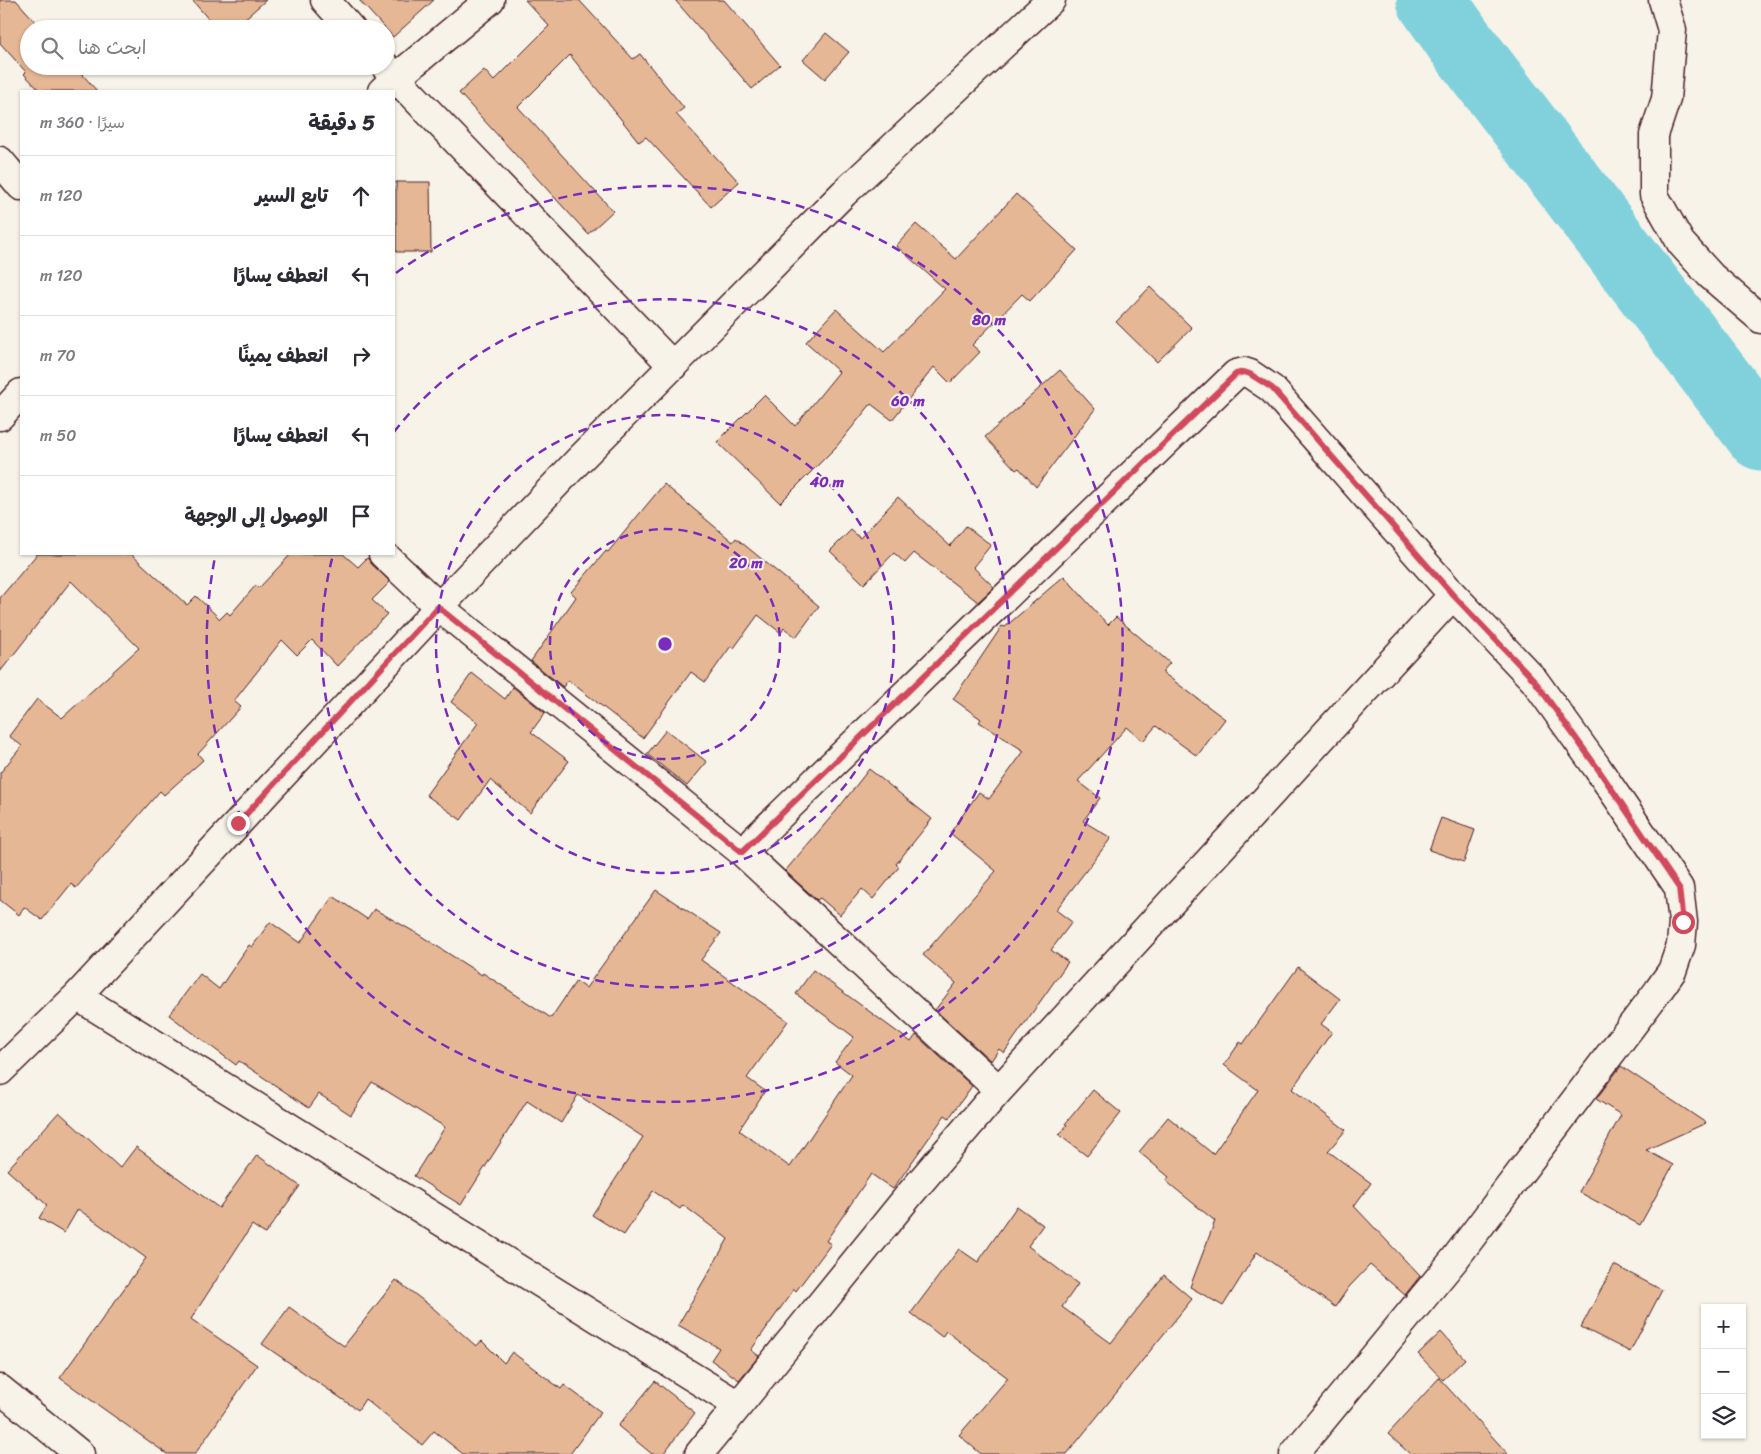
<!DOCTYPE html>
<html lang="ar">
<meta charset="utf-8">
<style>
:root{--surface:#fff;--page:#f2f2f3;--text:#2b2b33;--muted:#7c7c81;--line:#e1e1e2}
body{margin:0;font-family:Sriracha,"Playpen Sans Arabic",sans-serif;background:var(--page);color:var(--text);direction:rtl}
.controls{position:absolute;right:15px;bottom:15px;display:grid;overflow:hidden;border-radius:0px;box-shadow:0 1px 4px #0004}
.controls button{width:45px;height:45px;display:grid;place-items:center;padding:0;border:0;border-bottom:1px solid var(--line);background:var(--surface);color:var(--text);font:25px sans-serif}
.stop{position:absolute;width:15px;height:15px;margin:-11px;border:4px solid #d1495b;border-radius:50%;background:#fff}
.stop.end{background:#d1495b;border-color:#fff;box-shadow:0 1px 5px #0008}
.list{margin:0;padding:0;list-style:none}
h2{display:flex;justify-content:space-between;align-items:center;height:65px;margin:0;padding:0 20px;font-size:21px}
h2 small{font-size:16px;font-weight:400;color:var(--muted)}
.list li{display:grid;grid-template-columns:32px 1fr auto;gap:15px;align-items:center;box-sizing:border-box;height:80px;padding:0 20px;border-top:1px solid var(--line)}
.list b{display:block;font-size:19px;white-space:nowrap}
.list em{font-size:16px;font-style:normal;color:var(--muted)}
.icon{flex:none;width:28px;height:28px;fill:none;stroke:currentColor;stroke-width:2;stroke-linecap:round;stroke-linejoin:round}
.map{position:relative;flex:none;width:1761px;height:1454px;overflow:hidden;direction:ltr}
.search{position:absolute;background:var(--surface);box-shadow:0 1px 4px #0004;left:20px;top:20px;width:375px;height:55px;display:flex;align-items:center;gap:12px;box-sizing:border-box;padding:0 18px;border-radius:28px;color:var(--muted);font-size:19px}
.panel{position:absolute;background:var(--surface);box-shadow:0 1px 4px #0004;left:20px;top:90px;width:375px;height:465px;border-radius:0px;direction:rtl}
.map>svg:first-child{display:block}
</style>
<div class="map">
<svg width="1761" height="1454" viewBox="0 0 1761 1454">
<rect width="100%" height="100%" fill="#f7f3e8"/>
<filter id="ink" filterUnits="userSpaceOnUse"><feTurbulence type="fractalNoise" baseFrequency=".02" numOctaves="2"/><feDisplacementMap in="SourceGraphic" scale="10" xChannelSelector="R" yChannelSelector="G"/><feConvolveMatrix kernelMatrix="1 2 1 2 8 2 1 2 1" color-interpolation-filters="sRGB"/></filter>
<g filter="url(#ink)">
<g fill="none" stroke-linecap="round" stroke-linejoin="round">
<path stroke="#81d1dd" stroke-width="69" d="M1431,0L1458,39L1761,436"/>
</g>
<path fill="#e5b795" stroke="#4a1f2b" d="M0,0H16L42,29H29V66H75L97,91H40L24,74L26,72L0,43Z
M192,0H266L233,29H217Z
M359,0H434L393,37Z
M525,0H579L633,59L640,54L684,108L676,114L739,182L711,207L646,137L639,142L570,55L518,107L613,211L588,234L459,93L484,70L494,81L549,26Z
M675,0H724L780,65L752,89Z
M826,33L849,52L825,79L803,60Z
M396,182H430L431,252H396Z
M1016,194L1077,250L1030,301L1022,294L972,345L980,352L950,383L934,367L892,420L871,404L836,447L780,503L717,442L764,395L795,426L839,372L806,342L836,309L884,352L945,289L896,246L916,224L956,259Z
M1150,287L1192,328L1157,362L1116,322Z
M1060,370L1095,409L1036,487L1019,468L1016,470L985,437Z
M664,484L733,542L736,538L819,606L796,637L784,628L781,633L758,615L734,648L731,646L705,682L691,672L643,738L568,680L563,687L531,661L576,597L571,592L606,551L608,552Z
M898,497L950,546L966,526L991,545L973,567L994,587L978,602L914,553L905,563L894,553L864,584L830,551L851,530L860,538Z
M37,554H131L187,605L196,596L220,619L227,612L230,615L256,585L259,588L291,554H343L358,567L367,558L390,582L372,600L387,614L337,666L312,640L297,655L282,640L234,701L241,707L198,754L203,760L164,795L160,791L76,888L71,884L42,920L24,907L19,915L0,900V773L22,746L9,736L37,699L62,718L139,648L71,581L0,672V598Z
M1064,576L1108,625L1116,617L1170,663L1162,672L1225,719L1197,756L1156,726L1143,741L1127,727L1078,781L1100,798L1083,821L1111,838L1056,910L1072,922L1051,950L1068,962L1004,1053L999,1049L991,1061L935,1010L956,983L923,955L996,871L950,833L979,792L989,799L1024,751L979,722L981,719L953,699L1002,626L1005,627Z
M472,673L505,699L513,687L545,713L531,732L569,761L530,813L490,780L461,820L426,795L478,723L451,702Z
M666,730L707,762L687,786L647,754Z
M869,769L932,819L896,864L899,867L873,899L862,889L840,915L820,898L817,900L785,871L837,810Z
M1441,818L1475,830L1464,862L1429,850Z
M656,890L721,933L701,960L788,1021L747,1078L765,1091L739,1130L790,1167L852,1075L835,1062L854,1037L796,994L813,970L911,1042L916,1035L972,1086L949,1118L945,1115L893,1189L871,1174L826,1241L831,1244L796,1291L794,1289L751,1350L759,1356L739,1380L711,1360L719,1348L678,1325L728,1239L683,1205L680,1209L653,1191L624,1235L592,1215L643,1137L578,1095L561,1123L527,1101L461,1205L414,1176L445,1127L372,1082L351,1115L319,1094L309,1108L239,1061L236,1065L169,1015L200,974L219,989L249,945L252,947L270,922L300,943L333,896L367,919L374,909L418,934L482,975L483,973L551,1018L576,981L586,988Z
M1298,967L1340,999L1321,1024L1332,1032L1292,1089L1346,1130L1328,1151L1371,1183L1354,1206L1420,1276L1405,1295L1370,1265L1349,1287L1335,1307L1257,1252L1223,1306L1190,1287L1215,1221L1166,1181L1169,1177L1139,1152L1168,1117L1213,1154L1258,1090L1224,1065L1240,1042L1243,1044Z
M1621,1066L1706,1123L1646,1150L1673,1165L1640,1225L1579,1192L1621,1115L1596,1099Z
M1093,1090L1121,1113L1087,1156L1059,1135L1067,1125L1065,1124Z
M59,1112L120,1168L136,1147L219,1208L257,1155L300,1186L265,1234L252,1225L191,1319L257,1365L195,1454H167L60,1378L146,1258L78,1209L64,1233L39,1218L47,1205L7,1170Z
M1017,1206L1043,1225L1028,1246L1078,1284L1062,1307L1111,1343L1164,1275L1192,1299L1067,1454H981L959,1435L1008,1378L946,1331L942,1337L911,1313L959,1249L978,1262Z
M1614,1265L1662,1290L1630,1352L1581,1327Z
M396,1280L433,1308L476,1346L482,1341L504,1363L512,1352L561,1389L564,1385L601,1412L570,1454H463L434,1431L422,1445L365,1399L358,1410L262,1344L289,1307L344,1346Z
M1441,1332L1465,1359L1443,1380L1418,1354Z
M1439,1378L1508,1454H1410L1388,1434Z
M655,1381L695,1413L663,1454H652L618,1426Z"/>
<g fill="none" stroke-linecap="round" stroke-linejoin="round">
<defs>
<path id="minor" d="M325,0L351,29
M1663,0L1672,30L1666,99L1654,135V195L1681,243L1711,276L1761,319
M385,66L396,78L490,0
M382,91L396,78L673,366
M0,161L21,186
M0,416L21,393
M383,554L439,607L742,852L999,1090
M742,852L1236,374L1244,372L1250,374L1272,389L1453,595L1534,680L1596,766L1679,888L1683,922L1681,945L1672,971L1658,991L1454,1260L1294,1454
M77,996L738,1405
M0,1071L77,996L439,607L578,461L844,193L1051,0
M0,1389L80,1454
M699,1454L910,1194L999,1090L1453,595"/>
</defs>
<use href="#minor" stroke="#4a1f2b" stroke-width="31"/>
<use href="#minor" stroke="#f7f3e8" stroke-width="28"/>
</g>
</g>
<g fill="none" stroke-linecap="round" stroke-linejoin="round" filter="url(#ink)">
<path stroke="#d1495b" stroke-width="6" d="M238,823L438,607L742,852L1236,374L1244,372L1250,374L1272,388L1453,595L1534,680L1596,766L1679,888L1683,922"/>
</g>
<g fill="none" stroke="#7b2cbf" stroke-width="2.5" stroke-dasharray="9 6">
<circle cx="665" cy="644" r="115"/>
<circle cx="665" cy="644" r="229"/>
<path d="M394 432A344 344 0 1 1 333 555"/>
<path d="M396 273A458 458 0 1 1 215 557"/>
</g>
<circle cx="665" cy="644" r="8" fill="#7b2cbf" stroke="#f7f3e8" stroke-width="2.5"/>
<g font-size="15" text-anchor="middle" font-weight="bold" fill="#7b2cbf" stroke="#f7f3e8" stroke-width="4" stroke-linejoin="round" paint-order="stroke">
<text x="989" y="325">80 m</text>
<text x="908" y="406">60 m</text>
<text x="827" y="487">40 m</text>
<text x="746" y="568">20 m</text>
</g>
</svg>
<div class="controls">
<button>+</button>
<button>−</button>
<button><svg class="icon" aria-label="layers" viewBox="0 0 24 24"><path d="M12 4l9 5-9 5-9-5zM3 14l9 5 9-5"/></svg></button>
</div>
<div class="stop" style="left:1683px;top:922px"></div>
<div class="stop end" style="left:238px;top:823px"></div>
<div class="search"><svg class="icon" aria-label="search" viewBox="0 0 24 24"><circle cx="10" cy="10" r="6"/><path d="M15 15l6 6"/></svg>ابحث هنا</div>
<section class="panel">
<h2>5 دقيقة<small>سيرًا · 360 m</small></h2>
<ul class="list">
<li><svg class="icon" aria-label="ahead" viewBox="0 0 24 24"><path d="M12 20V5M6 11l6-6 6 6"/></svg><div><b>تابع السير</b></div><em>120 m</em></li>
<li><svg class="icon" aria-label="left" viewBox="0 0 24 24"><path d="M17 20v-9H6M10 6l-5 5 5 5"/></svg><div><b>انعطف يسارًا</b></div><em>120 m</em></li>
<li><svg class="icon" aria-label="right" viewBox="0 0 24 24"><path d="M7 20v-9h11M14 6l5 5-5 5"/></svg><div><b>انعطف يمينًا</b></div><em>70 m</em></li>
<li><svg class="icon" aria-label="left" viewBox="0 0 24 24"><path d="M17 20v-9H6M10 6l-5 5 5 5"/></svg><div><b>انعطف يسارًا</b></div><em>50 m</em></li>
<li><svg class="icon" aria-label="arrive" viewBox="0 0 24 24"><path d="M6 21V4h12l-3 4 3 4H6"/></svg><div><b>الوصول إلى الوجهة</b></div></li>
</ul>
</section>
</div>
